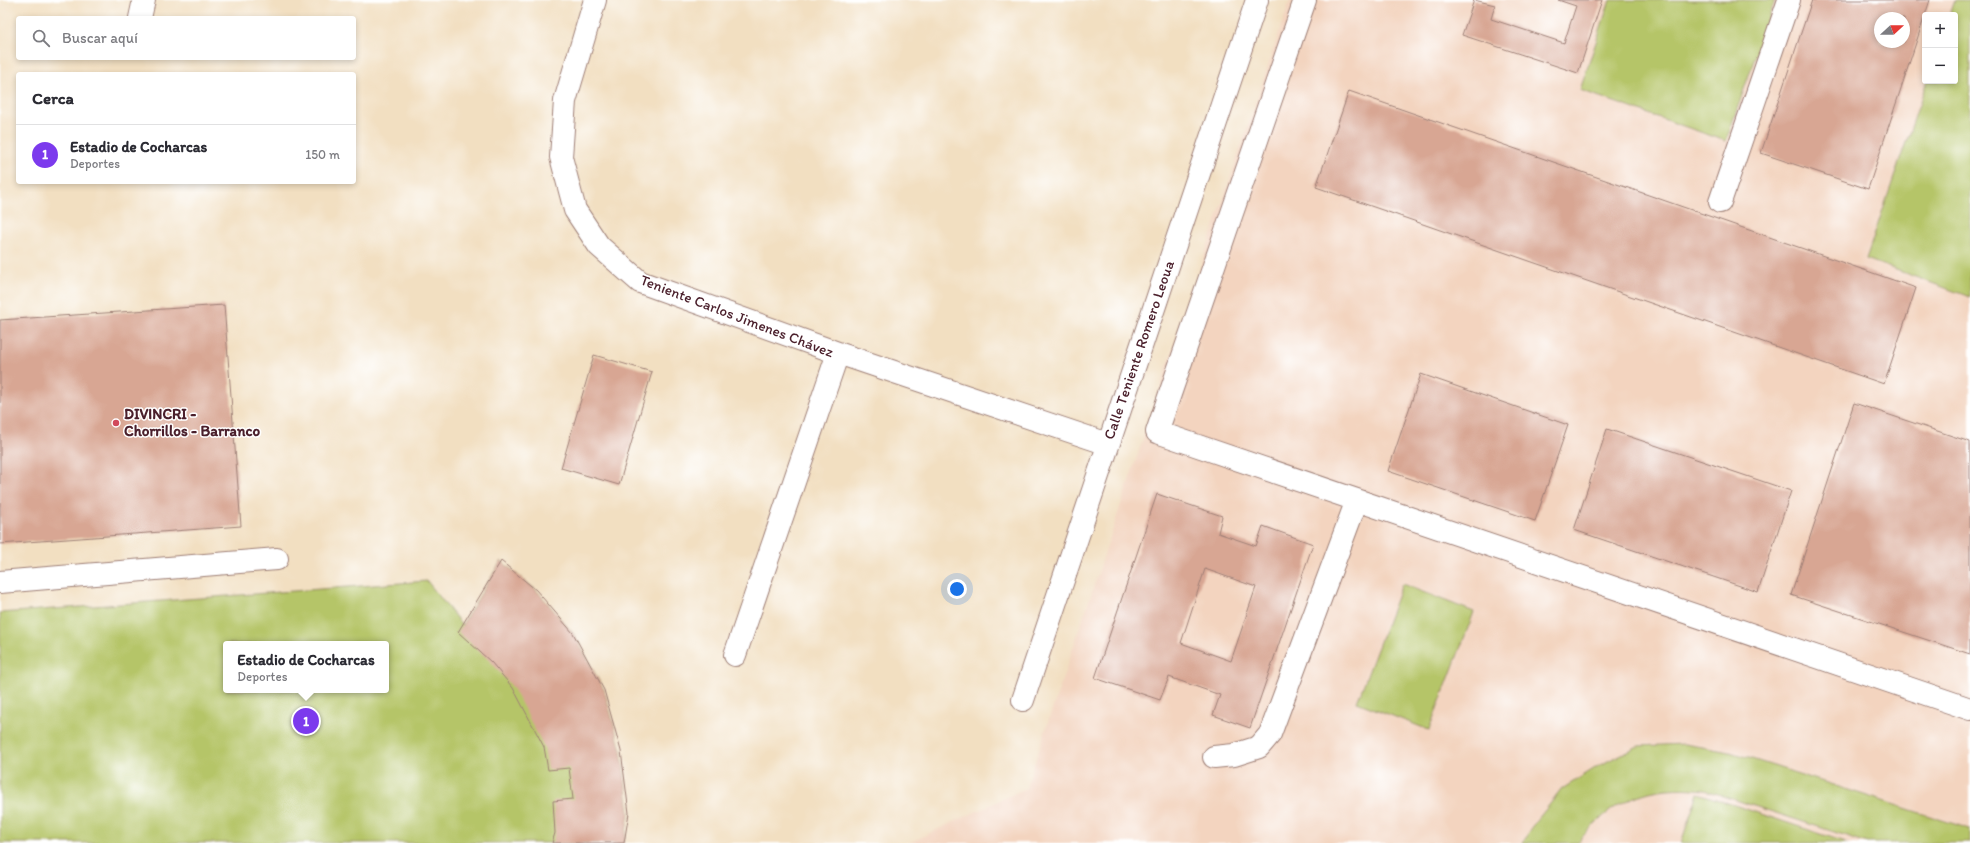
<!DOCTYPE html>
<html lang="es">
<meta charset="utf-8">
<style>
:root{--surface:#fff;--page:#f7f7f7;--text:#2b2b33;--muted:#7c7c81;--line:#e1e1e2;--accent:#7c3aed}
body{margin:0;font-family:Itim,sans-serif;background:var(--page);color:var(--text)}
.controls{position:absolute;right:12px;top:12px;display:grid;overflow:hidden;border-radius:4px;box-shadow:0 2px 6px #0003}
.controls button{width:36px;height:36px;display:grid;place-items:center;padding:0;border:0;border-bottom:1px solid var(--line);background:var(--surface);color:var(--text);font:20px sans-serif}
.compass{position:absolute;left:1874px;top:12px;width:36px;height:36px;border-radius:50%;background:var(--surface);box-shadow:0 2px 6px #0003;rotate:69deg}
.you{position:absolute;left:957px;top:589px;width:14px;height:14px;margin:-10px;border:3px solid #fff;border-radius:50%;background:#1a73e8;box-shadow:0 0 0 6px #1a73e833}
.badge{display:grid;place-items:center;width:26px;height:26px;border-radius:50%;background:var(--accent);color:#fff;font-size:13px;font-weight:700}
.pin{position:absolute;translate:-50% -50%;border:2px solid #fff;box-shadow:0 1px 4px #0006}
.popup{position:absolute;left:223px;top:641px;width:166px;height:52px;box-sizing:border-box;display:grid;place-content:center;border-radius:4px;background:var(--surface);filter:drop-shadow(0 1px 3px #0005);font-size:13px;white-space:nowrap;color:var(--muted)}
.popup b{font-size:15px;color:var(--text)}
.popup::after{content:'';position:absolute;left:50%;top:100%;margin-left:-8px;border:8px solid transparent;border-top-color:var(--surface)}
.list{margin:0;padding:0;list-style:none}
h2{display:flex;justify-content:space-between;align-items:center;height:52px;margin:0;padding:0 16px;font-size:17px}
h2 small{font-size:13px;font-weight:400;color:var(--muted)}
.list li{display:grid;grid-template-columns:26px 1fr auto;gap:12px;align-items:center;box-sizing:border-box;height:60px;padding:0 16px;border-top:1px solid var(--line)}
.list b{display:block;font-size:15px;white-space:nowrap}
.list p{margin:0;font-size:13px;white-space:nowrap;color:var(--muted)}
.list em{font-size:13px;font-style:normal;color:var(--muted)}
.icon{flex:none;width:22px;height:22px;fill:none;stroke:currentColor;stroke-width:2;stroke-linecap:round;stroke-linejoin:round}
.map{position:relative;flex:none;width:1970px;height:843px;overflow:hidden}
.search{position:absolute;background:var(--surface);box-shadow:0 2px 6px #0003;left:16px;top:16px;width:340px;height:44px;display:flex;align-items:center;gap:10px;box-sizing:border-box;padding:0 14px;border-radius:4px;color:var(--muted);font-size:15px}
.panel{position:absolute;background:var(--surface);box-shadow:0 2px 6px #0003;left:16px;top:72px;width:340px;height:112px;border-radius:4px}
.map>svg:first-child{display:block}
</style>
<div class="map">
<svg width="1970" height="843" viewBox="0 0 1970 843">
<rect width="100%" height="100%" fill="#fff"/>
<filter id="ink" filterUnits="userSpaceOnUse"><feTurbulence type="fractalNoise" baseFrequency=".025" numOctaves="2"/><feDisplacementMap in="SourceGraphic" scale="8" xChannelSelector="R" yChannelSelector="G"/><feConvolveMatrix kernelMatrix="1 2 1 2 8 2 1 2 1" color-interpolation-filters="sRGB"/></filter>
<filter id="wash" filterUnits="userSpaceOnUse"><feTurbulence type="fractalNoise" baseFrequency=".012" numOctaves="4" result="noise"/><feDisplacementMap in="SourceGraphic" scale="16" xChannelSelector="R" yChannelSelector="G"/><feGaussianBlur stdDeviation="0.9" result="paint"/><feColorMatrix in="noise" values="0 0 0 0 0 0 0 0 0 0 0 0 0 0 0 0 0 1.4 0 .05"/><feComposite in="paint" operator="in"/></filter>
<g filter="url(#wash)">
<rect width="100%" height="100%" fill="#f2dfc1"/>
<path fill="#f3d4bf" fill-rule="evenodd" d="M1290,0H1970V843H909L1026,788ZM1925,15H1955V81H1925ZM1880,18H1904V42H1880Z"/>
<path fill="#b5c567" stroke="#807249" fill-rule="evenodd" d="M1610,0H1775L1726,141L1580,90Z
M1955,0H1970V297L1866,259L1927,81H1955V15H1950Z
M501,561L536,590L573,633L604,690L621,751L629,813L624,843H0V613L427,581L462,625ZM226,644H386V690H226Z
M1402,584L1474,612L1429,730L1357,702Z
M1684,744L1730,752L1970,829V843H1868L1705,790C1648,783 1614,799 1577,843H1523L1530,829L1562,789L1600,765L1638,746Z
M1698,793L1848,843H1681Z"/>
<g id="blocks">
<path fill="#d8a693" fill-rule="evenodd" d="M1474,0L1495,5L1491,19L1564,43L1576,6L1558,0H1602L1578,73L1462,35Z
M1812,0H1930L1868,189L1761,153ZM1880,18H1904V42H1880Z
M1349,91L1916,288L1884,384L1316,187Z
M224,305L241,526L0,544V320Z
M594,355L652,372L619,485L561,468Z
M1421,374L1568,425L1535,521L1388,471Z
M1854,403L1970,442V654L1791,595Z
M1607,429L1791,491L1758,592L1574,530Z
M1157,494L1222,516L1218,533L1256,546L1263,526L1313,544L1250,728L1213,715L1220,695L1169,677L1160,700L1095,678ZM1205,569L1256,587L1231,661L1181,643Z
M501,561L536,590L573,633L604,690L621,751L629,813L624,843H552L555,833L553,801L573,799L569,768L548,770L544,747L513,688L491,662L458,632Z"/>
</g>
</g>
<g filter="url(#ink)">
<use href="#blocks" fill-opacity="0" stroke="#9e7f76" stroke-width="1"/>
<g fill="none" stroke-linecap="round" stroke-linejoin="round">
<defs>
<path id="minor" d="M595,0L565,101L561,157L575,210L599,246L640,282L838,353L1108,444
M1305,0L1157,432L1970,709
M140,18L144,0
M1720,202L1789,0
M0,582L277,559
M735,655L838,353
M1023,700L1257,0
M1214,757L1234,755L1259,747L1270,734L1357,500"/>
</defs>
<use href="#minor" stroke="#9e7f76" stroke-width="24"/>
<use href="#minor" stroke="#fff" stroke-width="22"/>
</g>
</g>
<circle fill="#d1495b" stroke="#fff" stroke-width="1.5" cx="116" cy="423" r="4"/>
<g text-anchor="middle" stroke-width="3" stroke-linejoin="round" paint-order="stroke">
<g font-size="15" fill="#4a1f2b" stroke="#fff">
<text transform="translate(737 316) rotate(21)" y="5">Teniente Carlos Jimenes Chávez</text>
<text transform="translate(1139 350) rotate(-71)" y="5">Calle Teniente Romero Leoua</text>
</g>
<g font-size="15" font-weight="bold" fill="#4a1f2b" stroke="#fff" text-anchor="start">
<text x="124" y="419">DIVINCRI -<tspan x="124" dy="17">Chorrillos - Barranco</tspan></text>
</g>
</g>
</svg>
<div class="controls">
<button>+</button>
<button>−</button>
</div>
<svg class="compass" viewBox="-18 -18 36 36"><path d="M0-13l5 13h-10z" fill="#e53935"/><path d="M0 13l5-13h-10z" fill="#7c7c81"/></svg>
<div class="you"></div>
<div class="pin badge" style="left:306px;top:721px">1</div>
<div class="popup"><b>Estadio de Cocharcas</b>Deportes</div>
<div class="search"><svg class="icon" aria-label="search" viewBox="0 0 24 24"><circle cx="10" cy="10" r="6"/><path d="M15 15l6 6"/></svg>Buscar aquí</div>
<section class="panel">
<h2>Cerca<small></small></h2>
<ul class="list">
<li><span class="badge">1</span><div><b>Estadio de Cocharcas</b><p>Deportes</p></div><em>150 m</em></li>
</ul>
</section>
</div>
